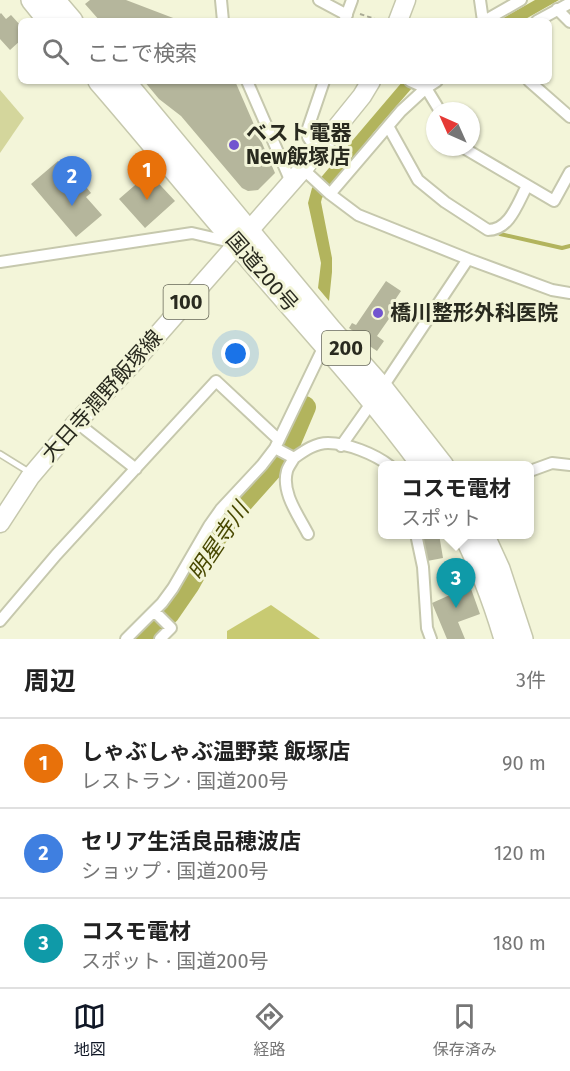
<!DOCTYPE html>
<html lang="ja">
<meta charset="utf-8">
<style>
:root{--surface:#fff;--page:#f2f2f2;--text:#222;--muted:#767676;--line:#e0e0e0;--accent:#111827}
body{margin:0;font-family:"Fira Sans","Noto Sans JP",sans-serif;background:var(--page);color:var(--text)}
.compass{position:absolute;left:426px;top:102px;width:54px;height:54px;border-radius:50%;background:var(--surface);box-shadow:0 2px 4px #0004;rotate:315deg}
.you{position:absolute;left:236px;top:354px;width:21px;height:21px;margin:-15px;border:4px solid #fff;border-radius:50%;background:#1a73e8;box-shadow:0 0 0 9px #1a73e833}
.badge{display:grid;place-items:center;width:39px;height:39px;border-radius:50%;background:var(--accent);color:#fff;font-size:20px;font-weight:700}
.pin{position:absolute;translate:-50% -50px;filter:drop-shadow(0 2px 3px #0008)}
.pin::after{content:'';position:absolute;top:32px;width:21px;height:18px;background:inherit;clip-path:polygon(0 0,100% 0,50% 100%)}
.popup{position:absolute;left:378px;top:461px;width:156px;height:78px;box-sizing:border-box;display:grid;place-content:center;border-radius:9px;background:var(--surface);filter:drop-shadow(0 2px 4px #0005);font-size:20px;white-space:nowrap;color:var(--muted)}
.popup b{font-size:22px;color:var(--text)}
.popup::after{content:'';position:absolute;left:50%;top:100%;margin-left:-12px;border:12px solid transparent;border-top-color:var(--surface)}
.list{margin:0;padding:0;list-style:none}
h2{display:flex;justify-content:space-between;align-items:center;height:78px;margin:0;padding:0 24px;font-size:26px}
h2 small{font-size:20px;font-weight:400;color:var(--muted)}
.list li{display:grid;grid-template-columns:39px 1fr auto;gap:18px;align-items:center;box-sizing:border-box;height:90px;padding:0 24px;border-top:2px solid var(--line)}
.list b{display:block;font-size:22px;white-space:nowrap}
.list p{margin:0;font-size:20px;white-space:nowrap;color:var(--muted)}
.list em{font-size:20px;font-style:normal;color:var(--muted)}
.icon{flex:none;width:33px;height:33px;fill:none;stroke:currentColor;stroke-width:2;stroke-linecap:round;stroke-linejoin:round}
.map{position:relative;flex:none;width:570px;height:639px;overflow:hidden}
.search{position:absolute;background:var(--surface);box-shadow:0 2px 4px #0004;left:18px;right:18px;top:18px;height:66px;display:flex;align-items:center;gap:15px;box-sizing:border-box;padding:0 21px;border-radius:9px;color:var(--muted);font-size:22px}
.sheet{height:348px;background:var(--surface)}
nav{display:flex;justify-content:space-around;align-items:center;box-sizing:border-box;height:84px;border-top:2px solid var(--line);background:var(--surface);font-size:16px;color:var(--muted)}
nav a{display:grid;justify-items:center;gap:3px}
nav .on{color:var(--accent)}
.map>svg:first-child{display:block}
</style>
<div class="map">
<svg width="570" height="639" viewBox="0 0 570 639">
<rect width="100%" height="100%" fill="#f3f5d9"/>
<path fill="#d4d69c" d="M0,90L24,118L0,153Z"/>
<path fill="#c8ca72" d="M271,605L320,639H227V631Z"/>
<path fill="#b2b45d" d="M535,0H559L522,21H498Z
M403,81H418L374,132L322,198L321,202L332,258V272L329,301L318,288L321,263L308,203L312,188Z"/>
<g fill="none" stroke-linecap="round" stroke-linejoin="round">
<path stroke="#b2b45d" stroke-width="4" d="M500,234L562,248L570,246"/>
<path stroke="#b2b45d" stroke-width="22" d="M142,639L169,613L189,584L209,548L230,516L271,470L280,461L288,447L305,407"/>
</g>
<path fill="#b5b69c" d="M90,0H126L181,21H100L85,4Z
M1,13L6,19L11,15L21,26V40L10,50L0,39V14Z
M144,81H235L275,173L258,190L248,191L242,188L181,116L159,99Z
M58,161L75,180L78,177L91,193L86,197L102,215L76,237L31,184Z
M149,173L175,201L145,228L119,199Z
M386,281L401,291L395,300L400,303L377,336L384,341L377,351L356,337L357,334L349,328L352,323L356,325Z
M422,534H439L443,558L427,561Z
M470,586L480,614L458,622L465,639H447L432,603Z"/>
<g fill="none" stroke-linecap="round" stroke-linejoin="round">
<defs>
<path id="lane" d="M0,454L29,472"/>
<path id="street" d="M221,0L223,21
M319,0L347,15
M480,0L483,21
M557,9L570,22
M345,19L352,0
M484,21L521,0
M537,21L570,3
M247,81L291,182
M410,81L426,88L440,111
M529,81L570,117
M388,126L418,180L445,202L488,230C510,230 518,202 527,186
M462,147L554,201L570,172
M318,152L308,137L307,131L324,81
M303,169L330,194L358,215L468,259L552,290L570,293
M330,194L401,111L426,88L437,81
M0,262L192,233L231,242
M382,388L468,259
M76,422L136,469
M341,446L372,402
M275,448L294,458C304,451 315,443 328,443C347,443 375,454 390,466
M294,458C292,462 288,467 287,471C281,493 299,516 308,534
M530,471L552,463L570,465
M416,534L423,567L427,628L431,639
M154,611L171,628L160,639
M0,621L56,555L216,381L279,440
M126,639L162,603L173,588L209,526L221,509L262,465L275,448L325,344"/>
<path id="primary" d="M398,21L406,0
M0,523L30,477L75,424L132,364L303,169L362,96L371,81"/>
<path id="highway" d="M32,0L49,21
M54,0L72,21
M99,81C146,135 191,191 238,245C300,318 366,388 423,466
M124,81L330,329L382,388L443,466
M464,534C482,569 494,602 505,639
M483,534L499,569L522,639"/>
</defs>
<use href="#lane" stroke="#c6c8ad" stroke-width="8"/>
<use href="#street" stroke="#c6c8ad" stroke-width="14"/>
<use href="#primary" stroke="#c6c8ad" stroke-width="21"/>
<use href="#highway" stroke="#c6c8ad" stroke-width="24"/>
<path stroke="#aaab96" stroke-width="2" stroke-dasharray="4.5 3" stroke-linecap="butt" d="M360,14L381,21"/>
<use href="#lane" stroke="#fff" stroke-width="5"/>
<use href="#street" stroke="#fff" stroke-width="10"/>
<use href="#primary" stroke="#fff" stroke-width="18"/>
<use href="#highway" stroke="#fff" stroke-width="21"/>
</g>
<g fill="#7255cf" stroke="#f3f5d9" stroke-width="2">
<circle cx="234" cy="145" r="6"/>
<circle cx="378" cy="313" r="6"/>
</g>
<g text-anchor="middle" stroke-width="6" stroke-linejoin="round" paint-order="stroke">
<g fill="#f3f5d9" stroke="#666757" stroke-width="1.5">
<rect x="163.5" y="285" width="45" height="34" rx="4.5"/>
<rect x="322" y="331" width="48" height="34" rx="4.5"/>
</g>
<g font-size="20" font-weight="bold" fill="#292a1f">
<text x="186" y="309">100</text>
<text x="346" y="355">200</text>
</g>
<g font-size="21" font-weight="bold" fill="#292a1f" stroke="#f3f5d9" text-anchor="start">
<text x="246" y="140">ベスト電器<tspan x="246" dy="24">New飯塚店</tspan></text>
<text x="390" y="320">橋川整形外科医院</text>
</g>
<g font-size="21" fill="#292a1f" stroke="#f3f5d9">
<text transform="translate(262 272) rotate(49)" y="7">国道200号</text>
<text transform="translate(102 396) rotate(-48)" y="7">大日寺潤野飯塚線</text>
</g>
<g font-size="22" font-style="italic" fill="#484801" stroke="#f3f5d9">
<text transform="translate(218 541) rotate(-56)" y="8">明星寺川</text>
</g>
</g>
</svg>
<svg class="compass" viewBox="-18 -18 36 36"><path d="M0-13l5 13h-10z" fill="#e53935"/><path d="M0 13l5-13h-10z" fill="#767676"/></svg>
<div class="you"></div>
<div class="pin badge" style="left:147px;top:200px;background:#e8710a">1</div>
<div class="pin badge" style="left:72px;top:206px;background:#3f7fe0">2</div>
<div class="pin badge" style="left:456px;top:608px;background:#0f9aa8">3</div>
<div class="popup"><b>コスモ電材</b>スポット</div>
<div class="search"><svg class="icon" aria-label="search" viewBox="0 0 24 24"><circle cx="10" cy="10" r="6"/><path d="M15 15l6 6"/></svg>ここで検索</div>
</div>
<section class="sheet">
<h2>周辺<small>3件</small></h2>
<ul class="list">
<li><span class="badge" style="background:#e8710a">1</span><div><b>しゃぶしゃぶ温野菜 飯塚店</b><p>レストラン · 国道200号</p></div><em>90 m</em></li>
<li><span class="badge" style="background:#3f7fe0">2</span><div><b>セリア生活良品穂波店</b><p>ショップ · 国道200号</p></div><em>120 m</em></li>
<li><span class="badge" style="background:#0f9aa8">3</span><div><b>コスモ電材</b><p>スポット · 国道200号</p></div><em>180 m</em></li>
</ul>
</section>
<nav>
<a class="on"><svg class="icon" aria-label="map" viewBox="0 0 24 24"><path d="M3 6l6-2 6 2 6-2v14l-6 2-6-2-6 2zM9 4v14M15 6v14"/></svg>地図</a>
<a><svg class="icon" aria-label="directions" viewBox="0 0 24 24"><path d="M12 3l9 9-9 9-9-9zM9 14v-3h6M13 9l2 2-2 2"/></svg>経路</a>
<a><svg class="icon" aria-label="saved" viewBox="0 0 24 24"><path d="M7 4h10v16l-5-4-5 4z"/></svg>保存済み</a>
</nav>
